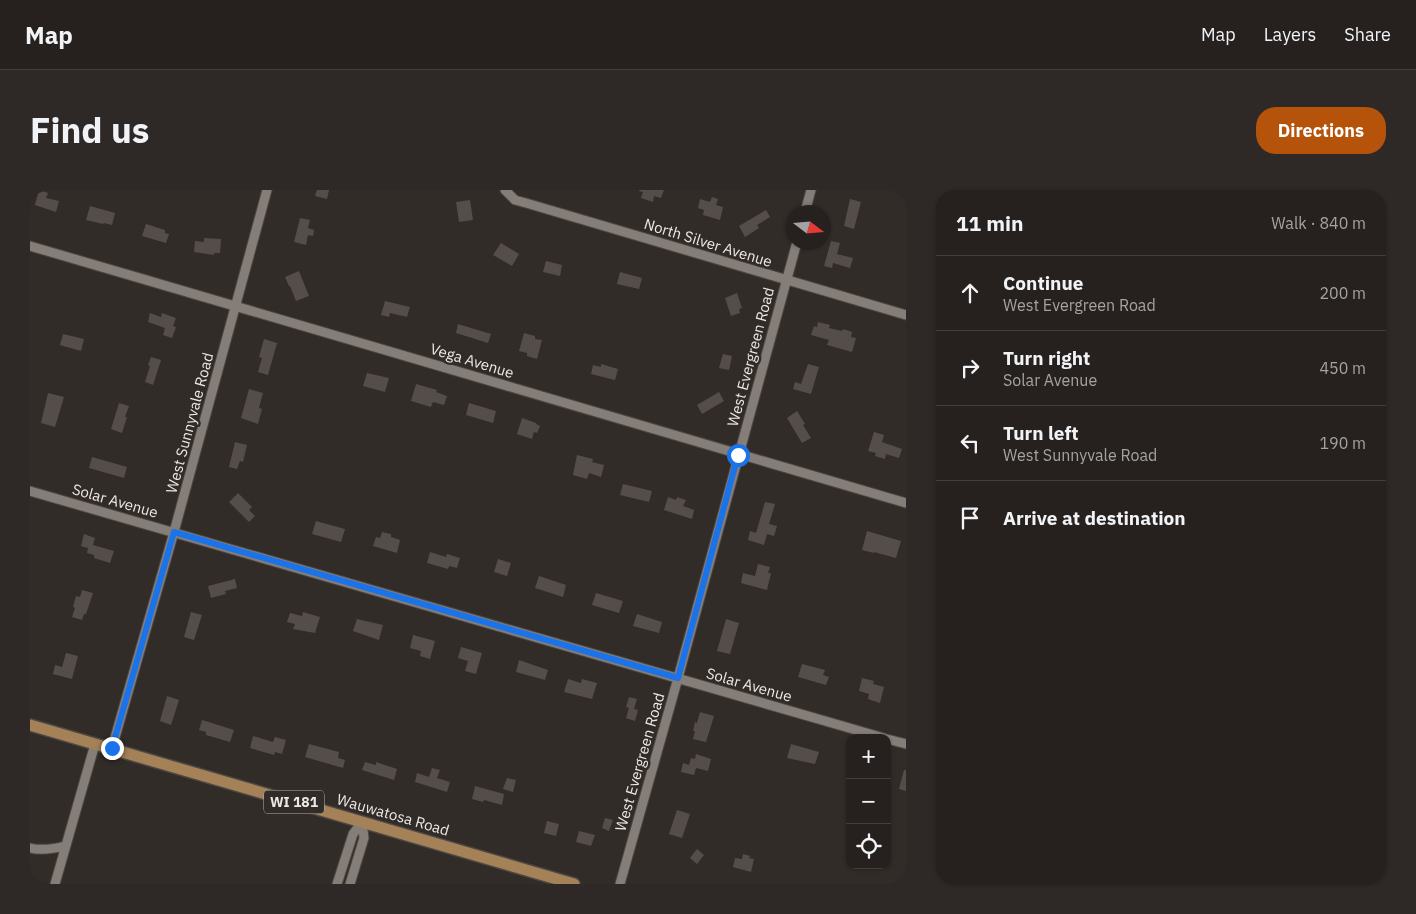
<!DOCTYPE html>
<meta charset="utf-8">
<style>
:root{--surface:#26211e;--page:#2e2927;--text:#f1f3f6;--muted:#a4a3a4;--line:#423e3c;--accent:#b45309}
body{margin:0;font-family:"IBM Plex Sans",sans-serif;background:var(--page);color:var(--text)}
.controls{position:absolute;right:15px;bottom:15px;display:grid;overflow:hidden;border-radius:10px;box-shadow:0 1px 4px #0004}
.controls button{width:45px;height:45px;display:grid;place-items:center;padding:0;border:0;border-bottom:1px solid var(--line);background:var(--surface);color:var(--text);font:25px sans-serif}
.compass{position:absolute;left:756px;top:15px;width:45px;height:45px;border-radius:50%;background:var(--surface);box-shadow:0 1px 4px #0004;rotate:106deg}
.stop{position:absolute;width:15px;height:15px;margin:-11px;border:4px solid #1a73e8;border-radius:50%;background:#fff}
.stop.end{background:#1a73e8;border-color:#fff;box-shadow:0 1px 5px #0008}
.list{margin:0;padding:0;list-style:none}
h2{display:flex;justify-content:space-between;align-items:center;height:65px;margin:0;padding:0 20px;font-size:21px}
h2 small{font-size:16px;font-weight:400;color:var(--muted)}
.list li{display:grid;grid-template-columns:32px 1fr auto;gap:15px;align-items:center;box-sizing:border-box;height:75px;padding:0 20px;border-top:1px solid var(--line)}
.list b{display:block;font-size:19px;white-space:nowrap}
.list p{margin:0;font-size:16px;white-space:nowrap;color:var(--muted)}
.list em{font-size:16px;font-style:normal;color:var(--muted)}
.icon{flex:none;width:28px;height:28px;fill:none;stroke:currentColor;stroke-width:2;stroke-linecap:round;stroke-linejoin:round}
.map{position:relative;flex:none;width:876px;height:694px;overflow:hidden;border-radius:20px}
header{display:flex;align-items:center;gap:30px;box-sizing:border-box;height:70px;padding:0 25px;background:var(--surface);border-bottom:1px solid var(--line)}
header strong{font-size:24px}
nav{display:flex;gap:28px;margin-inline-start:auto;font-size:18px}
.intro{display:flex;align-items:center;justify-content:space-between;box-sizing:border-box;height:120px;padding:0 30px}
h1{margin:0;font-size:35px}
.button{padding:12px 22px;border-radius:20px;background:var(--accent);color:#fff;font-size:18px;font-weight:700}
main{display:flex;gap:30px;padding:0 30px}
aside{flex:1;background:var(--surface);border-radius:20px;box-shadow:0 1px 4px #0004}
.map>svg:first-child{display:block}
</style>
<header>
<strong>Map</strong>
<nav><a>Map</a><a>Layers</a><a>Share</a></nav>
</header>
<div class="intro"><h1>Find us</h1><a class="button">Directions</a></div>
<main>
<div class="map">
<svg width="876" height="694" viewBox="0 0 876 694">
<rect width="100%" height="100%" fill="#322c28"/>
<path fill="#554d49" d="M9,0L18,3L16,8L29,11L26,22L5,15Z
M287,0H299L297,9L285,6Z
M609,0H634L631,8L624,6L623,12L611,8L613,2L609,1Z
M682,7L688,9L686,15L693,17L690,30L673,25L674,20L668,18L670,9L680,12Z
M820,9L831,12L824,39L814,36Z
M440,10L443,30L429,32L426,12Z
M60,16L85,23L82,35L74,33L73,34L56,30Z
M736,20L740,27L727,35L729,38L715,47L709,36Z
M270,28L280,30L278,38L284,40L283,46L278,45L276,55L264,52Z
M116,34L135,40V43L139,44L136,53L112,46Z
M174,48L191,49L190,63H184V65L164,62L165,51L174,52Z
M801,51L810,53L807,64L823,68L820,78L803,73L802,78L794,76Z
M471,53L489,64L482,76L463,65Z
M516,71L532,75L530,86L513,82Z
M269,81L279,106L266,111L260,96H259L255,87Z
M590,82L612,88L609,99L587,94Z
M707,103L712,118L709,119L710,123L701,126L695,108Z
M355,111L380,117L377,127L360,123L359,127L351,125Z
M120,123L131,127L132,123L146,128L143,136L146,137L142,148L133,145L135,138L118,132Z
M788,132L800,135L799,138L812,141L813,139L822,142L821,147L826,148L822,162L797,155L799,150L781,145L784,136L787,137Z
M428,134L461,144L458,153L426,143Z
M494,143L505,146V149L512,150L507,169L497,166V163L489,161Z
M33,144L54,149L51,161L30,155Z
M234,149L247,153L238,185L228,182L232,168L229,167Z
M693,164L702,166L699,180L689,178Z
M121,167L131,170L123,195L115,192L120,176L118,175Z
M571,174L588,179L585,190L561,184L563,175L571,177Z
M778,174L789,177L781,204L763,199L765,192L771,194Z
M337,183L359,188L355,202L333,196Z
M386,194L407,200L406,202L417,206L414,215L403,212L401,217L381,211Z
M219,199L233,203L229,218L232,219L228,234L211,228Z
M689,202L694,211L672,224L667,215Z
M18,203L34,207L25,237L11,233Z
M89,213L99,216L95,227H97L92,243L81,239Z
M439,213L466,221L463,233L436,225Z
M767,221L775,234L773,235L781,248L772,253L757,228Z
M492,228L506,233V234L510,236L507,243L504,242L502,249L487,244Z
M844,242L854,245L852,252L872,259L869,268L856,264L855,269L845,266L846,263L838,261Z
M205,252L217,255L213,272L210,271L207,279L199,277Z
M547,265L563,269L562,272L574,275L571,287L559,283L557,289L543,285Z
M62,267L97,277L94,288L59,278Z
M593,294L622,301L619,312L590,305Z
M208,303L222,317L219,320L225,326L219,332L199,312Z
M638,307L646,310L647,307L656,310L653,316L664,320L662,329L634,320Z
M735,312L745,314L739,334L747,336L744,346L737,344L734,355L718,350L720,341L726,343Z
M286,331L315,339L311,352L282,344Z
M837,341L871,351L866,368L844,362V363L832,360Z
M352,342L361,344V347L370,350L367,363L343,356L346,347L350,348Z
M54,344L65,348L63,355L84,361L80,373L64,368V365L57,363L58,358L51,356Z
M400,362L416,367L417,364L430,368L427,378L419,376L418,379L397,373Z
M468,369L481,373L477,386L464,382Z
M728,374L740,377L738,383H741L737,400L711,393L713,383L725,386Z
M509,386L536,395L533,407L505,398Z
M205,389L207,398L195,401L196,404L181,408L178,396Z
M52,400L63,403L56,424H54L52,430L42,427L45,418L43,417L46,406L50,407Z
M566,403L593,411L589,423L562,415Z
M161,422L172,425L164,450L154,447Z
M273,422L290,427L285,443L263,439L265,434L257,432L260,423L272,426Z
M607,424L632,432L629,443L603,436Z
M327,429L353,435L349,450L323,441Z
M696,429L709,433L700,464L687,461Z
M383,445L405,451L400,469L390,466L391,461L380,458Z
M431,457L452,463L446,484L435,481L438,471L428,468Z
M36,463L48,466L42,489L23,484L25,475L32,477Z
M489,470L518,480L515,490L486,482Z
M772,474L795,480L793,485L799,487L796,495L768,487Z
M832,488L844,491L843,494L854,497L850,513L838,509L839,504L829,501Z
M538,489L551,493L552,489L567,493L562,509L534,502Z
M137,506L149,510L141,535L130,531Z
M599,507L607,509L604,519L608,520L605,531L596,528L599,518L596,517Z
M670,522L684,526L676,552L663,549L665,541H663L665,532L667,533Z
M172,530L204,540L200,552L176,545V542L169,540Z
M223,546L243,552L245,547L256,550L252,564L245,562L244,565L220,558Z
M279,554L309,562L308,568L315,570L313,578L275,567Z
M761,554L789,562L785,574L757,568Z
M666,564L681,569L678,581L666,578L664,585L651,582L653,573L659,575L661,568L665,569Z
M335,572L346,575V572L367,579L364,590L332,580Z
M402,578L410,580L407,588L420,592L417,602L385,592L387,583L399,587Z
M874,580H876V601L869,599Z
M477,588L486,590L483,602L473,599Z
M445,596L474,604L472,615L454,610L453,612L442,609Z
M647,620L660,624L652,648L639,644Z
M575,628L583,630L579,641L572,638Z
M517,631L529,634L526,646L514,643Z
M549,641L565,645L561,656L546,652Z
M667,659L674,665L667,674L660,668Z
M713,664L720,666L719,668L724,669L721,682L703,677L705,668L712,669Z"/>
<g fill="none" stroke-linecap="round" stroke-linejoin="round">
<defs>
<path id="minor" d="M475,0L485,10L496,13L876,125
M775,22L781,0
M0,56C292,141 583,229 876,313
M0,301L854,548
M857,549L876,554
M82,558L144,342L237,0
M0,658C12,661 23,659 35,656
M25,694L65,554
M307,694L323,644L332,632
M320,694L334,648L332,632
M590,694L648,488L767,52"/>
<path id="major" d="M0,535L544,694"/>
</defs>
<use href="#minor" stroke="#4c4744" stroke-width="11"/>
<use href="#major" stroke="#4c4744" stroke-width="14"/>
<use href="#minor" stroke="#857d78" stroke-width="9"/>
<use href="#major" stroke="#a48156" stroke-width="11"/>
</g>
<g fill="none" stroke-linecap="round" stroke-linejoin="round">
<path stroke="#1a73e8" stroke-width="6" d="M82,558L144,342L648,488L708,265"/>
</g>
<g text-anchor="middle" stroke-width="5" stroke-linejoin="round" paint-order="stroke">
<rect fill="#322c28" stroke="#b4b0ac" stroke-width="1" x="234" y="600.5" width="60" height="23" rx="4"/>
<g font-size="14" font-weight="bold" fill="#ece8e5">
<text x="264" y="617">WI 181</text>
</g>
<g font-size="15" fill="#ece8e5" stroke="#322c28">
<text transform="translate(678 53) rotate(17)" y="5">North Silver Avenue</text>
<text transform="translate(721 167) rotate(-75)" y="5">West Evergreen Road</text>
<text transform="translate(442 171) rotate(17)" y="5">Vega Avenue</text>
<text transform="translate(160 233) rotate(-75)" y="5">West Sunnyvale Road</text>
<text transform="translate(85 311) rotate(16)" y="5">Solar Avenue</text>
<text transform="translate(719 495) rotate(16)" y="5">Solar Avenue</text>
<text transform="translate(610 572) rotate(-74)" y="5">West Evergreen Road</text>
<text transform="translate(363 625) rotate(16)" y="5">Wauwatosa Road</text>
</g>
</g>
</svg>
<div class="controls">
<button>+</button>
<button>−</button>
<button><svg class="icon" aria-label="locate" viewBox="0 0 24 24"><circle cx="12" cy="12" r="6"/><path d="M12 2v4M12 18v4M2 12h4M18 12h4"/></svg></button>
</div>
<svg class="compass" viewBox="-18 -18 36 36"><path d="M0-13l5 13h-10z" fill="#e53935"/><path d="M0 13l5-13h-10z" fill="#a4a3a4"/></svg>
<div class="stop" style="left:708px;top:265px"></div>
<div class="stop end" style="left:82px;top:558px"></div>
</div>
<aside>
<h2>11 min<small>Walk · 840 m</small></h2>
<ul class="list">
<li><svg class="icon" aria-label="ahead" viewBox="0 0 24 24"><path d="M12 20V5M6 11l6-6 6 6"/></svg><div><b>Continue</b><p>West Evergreen Road</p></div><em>200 m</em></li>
<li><svg class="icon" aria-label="right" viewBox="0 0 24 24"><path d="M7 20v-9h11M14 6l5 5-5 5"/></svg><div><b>Turn right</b><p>Solar Avenue</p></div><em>450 m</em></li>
<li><svg class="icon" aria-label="left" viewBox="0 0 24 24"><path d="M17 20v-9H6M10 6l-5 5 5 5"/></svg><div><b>Turn left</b><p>West Sunnyvale Road</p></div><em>190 m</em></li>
<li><svg class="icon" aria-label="arrive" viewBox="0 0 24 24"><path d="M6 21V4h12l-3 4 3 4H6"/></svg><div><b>Arrive at destination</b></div></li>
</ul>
</aside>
</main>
